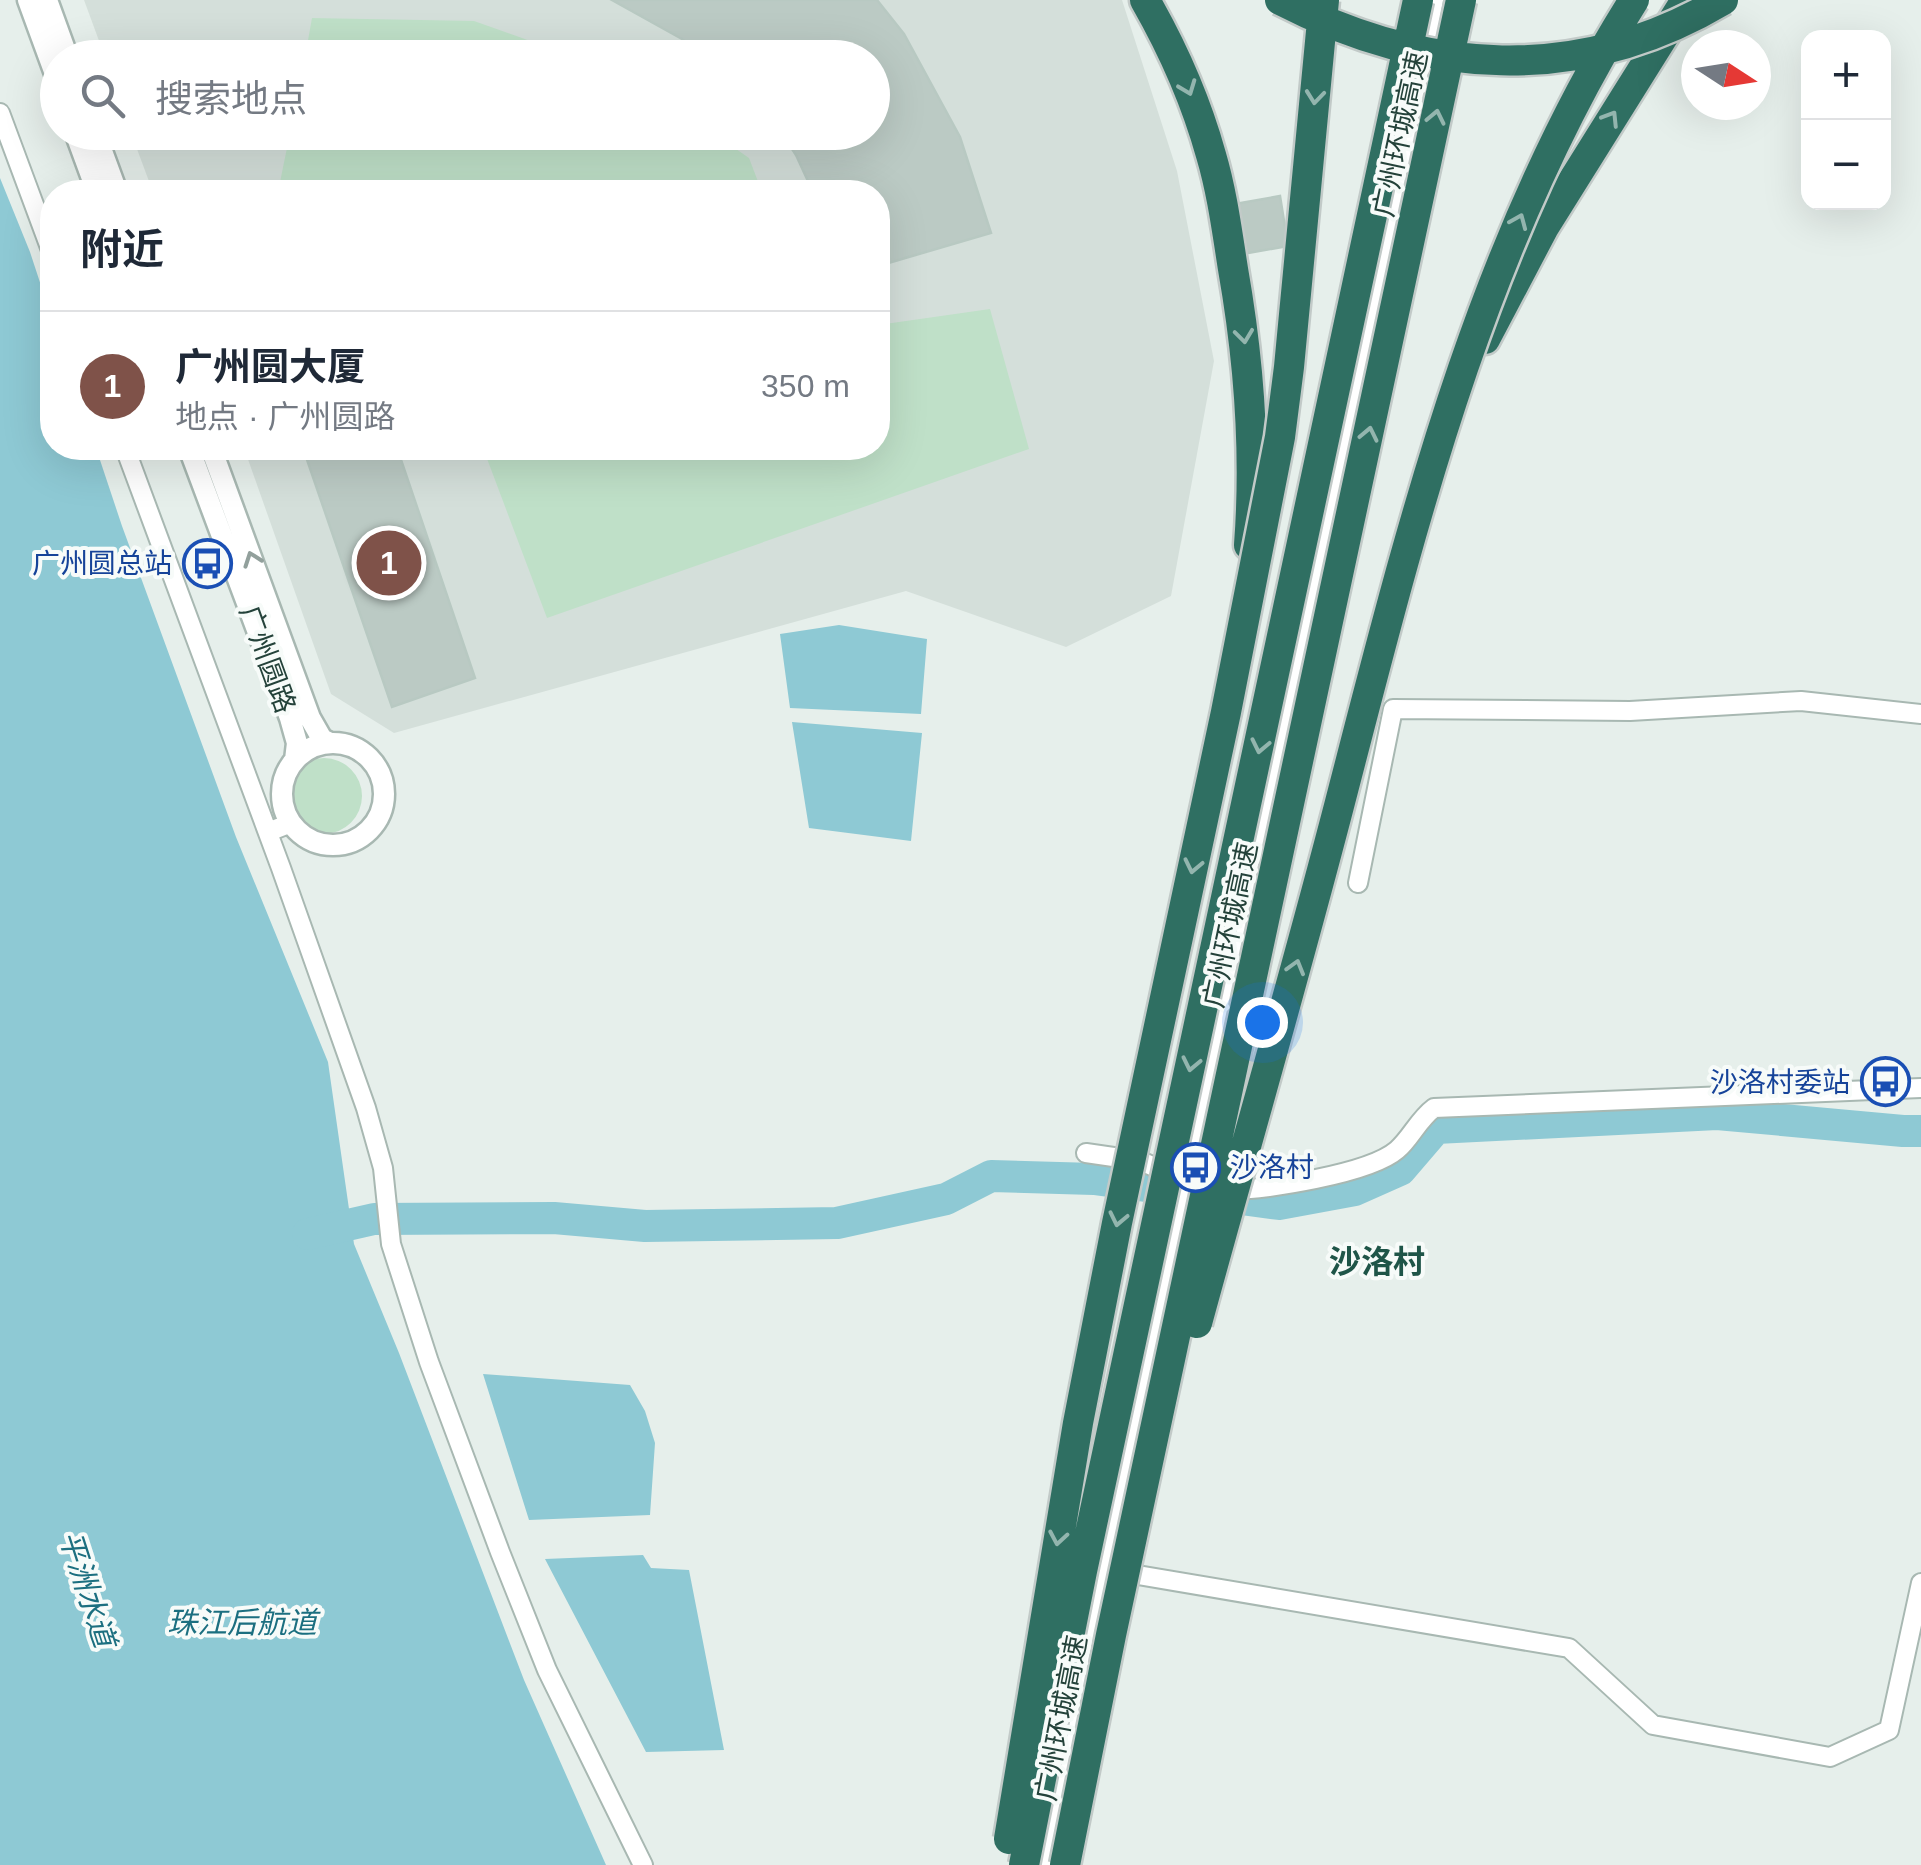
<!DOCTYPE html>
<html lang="zh">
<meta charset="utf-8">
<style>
:root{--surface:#fff;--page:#f2f2f3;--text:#1f2937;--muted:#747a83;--line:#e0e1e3;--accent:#7f5249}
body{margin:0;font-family:Arial,"Noto Sans SC",sans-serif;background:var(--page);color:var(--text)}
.controls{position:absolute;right:30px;top:30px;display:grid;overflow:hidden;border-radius:20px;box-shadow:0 10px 40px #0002}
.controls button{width:90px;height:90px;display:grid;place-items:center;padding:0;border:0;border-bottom:2px solid var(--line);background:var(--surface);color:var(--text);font:50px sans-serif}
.compass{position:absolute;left:1681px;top:30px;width:90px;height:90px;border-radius:50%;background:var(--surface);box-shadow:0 10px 40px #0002;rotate:102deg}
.you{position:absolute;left:1262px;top:1022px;width:35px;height:35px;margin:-25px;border:8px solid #fff;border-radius:50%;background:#1a73e8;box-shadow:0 0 0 15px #1a73e833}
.badge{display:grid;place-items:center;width:65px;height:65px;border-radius:50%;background:var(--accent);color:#fff;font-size:32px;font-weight:700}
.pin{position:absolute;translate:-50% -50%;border:5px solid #fff;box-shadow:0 2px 10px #0006}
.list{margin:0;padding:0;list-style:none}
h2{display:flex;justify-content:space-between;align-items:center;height:130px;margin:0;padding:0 40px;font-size:42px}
h2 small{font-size:32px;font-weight:400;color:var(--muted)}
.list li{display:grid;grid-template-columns:65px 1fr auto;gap:30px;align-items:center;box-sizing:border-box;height:150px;padding:0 40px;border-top:2px solid var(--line)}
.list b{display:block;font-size:38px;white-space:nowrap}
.list p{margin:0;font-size:32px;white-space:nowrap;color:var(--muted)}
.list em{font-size:32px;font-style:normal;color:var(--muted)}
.icon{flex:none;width:55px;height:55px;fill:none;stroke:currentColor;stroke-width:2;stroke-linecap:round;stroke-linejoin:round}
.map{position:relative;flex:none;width:1921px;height:1865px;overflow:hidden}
.search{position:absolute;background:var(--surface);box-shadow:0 10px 40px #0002;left:40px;top:40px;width:850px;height:110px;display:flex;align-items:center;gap:25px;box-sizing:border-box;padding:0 35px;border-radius:55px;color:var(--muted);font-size:38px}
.panel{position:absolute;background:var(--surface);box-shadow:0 10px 40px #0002;left:40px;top:180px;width:850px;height:280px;border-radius:40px}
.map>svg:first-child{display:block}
</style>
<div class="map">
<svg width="1921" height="1865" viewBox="0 0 1921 1865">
<rect width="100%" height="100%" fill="#e6efeb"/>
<path fill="#d4dfda" d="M84,0H1122L1177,171L1214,361L1171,596L1066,647L906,591L394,733L331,694L244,448H878V192H153L131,133L872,132V58L105,57Z"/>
<path fill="#bfe0c8" d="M312,18L474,21L575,57H305Z
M290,133H713L749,158L762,192H278Z
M990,309L1029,449L547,618L483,448H878V325Z
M286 796a38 38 0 1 1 76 0a38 38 0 1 1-76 0Z"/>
<path fill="#8ec9d4" d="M0,178L30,252L52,319V448H96L122,526L236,837L328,1062L354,1244L399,1353L524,1680L606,1865H0Z
M839,625L927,639L921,714L790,708L780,634Z
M792,722L922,733L911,841L809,828Z
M483,1374L630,1385L645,1411L655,1443L650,1515L529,1520Z
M643,1555L651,1568L689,1570L724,1750L646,1752L545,1559Z"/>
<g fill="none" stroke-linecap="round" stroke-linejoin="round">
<path stroke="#8ec9d4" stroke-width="32" d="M308,1234L374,1219L554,1218L645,1226L837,1223L946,1199L991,1176L1094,1179L1279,1204L1355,1190L1400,1170L1436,1128L1717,1114L1903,1131H1921"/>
</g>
<path fill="#bbcac4" stroke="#b8c9c2" stroke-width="2.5" d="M612,0H877L904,34L960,137L991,233L878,266V192H813L796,155L781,132H872V58H706L682,39Z
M1280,196L1288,246L1220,258L1212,208Z
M303,448H397L475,678L392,707Z"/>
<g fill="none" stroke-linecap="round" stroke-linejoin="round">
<defs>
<path id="minor" d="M0,113L52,253
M125,448L281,868L366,1108L383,1168L391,1244L429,1362L500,1552L547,1670L643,1865
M268,832L291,823
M1358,883L1393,709L1630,711L1801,701L1921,714
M1086,1153L1141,1161L1174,1176
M1227,1190C1265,1190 1369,1174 1397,1150C1411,1138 1418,1120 1434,1108L1921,1088
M1120,1572L1569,1648L1653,1725L1830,1757L1889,1730L1921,1583
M1041,1865L1310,617L1378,266L1418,86L1434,0"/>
<path id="tertiary" d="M28,0L58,82
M47,0L68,58
M75,132L97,192
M95,132L117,192
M189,448L290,718L297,743L295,760
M211,448L310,718L322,739L330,743
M282 794a51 51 0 1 1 102 0a51 51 0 1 1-102 0Z"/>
<path id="motorway" d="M1145,0C1173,49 1196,101 1211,155C1222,192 1227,231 1233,269C1249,360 1256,453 1249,545
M1485,339L1544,227L1686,0"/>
</defs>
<use href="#minor" stroke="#a8b8b2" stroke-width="22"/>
<use href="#tertiary" stroke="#a8b8b2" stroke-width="25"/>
<use href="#motorway" stroke="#c2cac8" stroke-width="35"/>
<use href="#minor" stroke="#fff" stroke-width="18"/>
<use href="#tertiary" stroke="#fff" stroke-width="20"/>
<use href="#motorway" stroke="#2f6f62" stroke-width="30"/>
<defs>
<path id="motorway-bridge" d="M1280,0C1425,75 1579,86 1723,0
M1197,1323C1244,1151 1294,979 1339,806C1411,529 1479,245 1634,0
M1009,1839L1078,1423L1117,1223L1226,712L1280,437L1289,367L1324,0
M1024,1865L1082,1571L1418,0
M1065,1865L1111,1635L1461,0"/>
</defs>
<use href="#motorway-bridge" stroke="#c2cac8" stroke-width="35" stroke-linecap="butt"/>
<use href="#motorway-bridge" stroke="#2f6f62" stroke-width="30"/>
</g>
<defs><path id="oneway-chevron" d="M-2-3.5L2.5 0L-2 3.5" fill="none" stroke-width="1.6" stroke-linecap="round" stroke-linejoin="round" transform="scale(2.5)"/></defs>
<g stroke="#93b5ae">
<use href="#oneway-chevron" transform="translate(1188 88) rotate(69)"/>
<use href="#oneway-chevron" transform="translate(1315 97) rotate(96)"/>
<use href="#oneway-chevron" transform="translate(1436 117) rotate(-78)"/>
<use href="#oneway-chevron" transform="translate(1611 118) rotate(-58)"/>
<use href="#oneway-chevron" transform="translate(1519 221) rotate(-67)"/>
<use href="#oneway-chevron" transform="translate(1244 336) rotate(83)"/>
<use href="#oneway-chevron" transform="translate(1369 434) rotate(-78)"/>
<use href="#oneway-chevron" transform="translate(1260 746) rotate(102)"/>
<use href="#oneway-chevron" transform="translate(1193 866) rotate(102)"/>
<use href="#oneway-chevron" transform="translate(1296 967) rotate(-74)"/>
<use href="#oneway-chevron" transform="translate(1191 1064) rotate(102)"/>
<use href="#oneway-chevron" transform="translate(1118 1219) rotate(102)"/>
<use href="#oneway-chevron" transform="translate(1058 1538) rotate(100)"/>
</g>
<use stroke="#92a09c" href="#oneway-chevron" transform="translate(252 559) rotate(-110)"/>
<defs>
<symbol id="bus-ring" viewBox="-11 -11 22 22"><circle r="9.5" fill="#f7fbf9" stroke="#1a4fb4" stroke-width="1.5"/><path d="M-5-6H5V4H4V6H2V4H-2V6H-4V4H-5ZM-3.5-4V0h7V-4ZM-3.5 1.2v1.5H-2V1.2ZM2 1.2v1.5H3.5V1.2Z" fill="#1a4fb4"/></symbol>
</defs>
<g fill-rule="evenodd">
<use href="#bus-ring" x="180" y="536" width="55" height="55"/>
<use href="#bus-ring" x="1858" y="1054" width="55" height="55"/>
<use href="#bus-ring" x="1168" y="1140" width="55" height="55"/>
</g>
<g text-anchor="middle" stroke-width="8" stroke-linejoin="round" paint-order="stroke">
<g font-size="28" fill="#24423a" stroke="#f7fbf9">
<text transform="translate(1400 134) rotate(-78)" y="10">广州环城高速</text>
<text transform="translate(268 659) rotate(70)" y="10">广州圆路</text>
<text transform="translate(1230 925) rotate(-78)" y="10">广州环城高速</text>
<text transform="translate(1061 1718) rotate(-79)" y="10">广州环城高速</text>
</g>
<g font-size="28" fill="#164399" stroke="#f7fbf9" text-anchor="end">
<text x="172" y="573">广州圆总站</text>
<text x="1850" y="1092">沙洛村委站</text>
<text x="1230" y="1177" text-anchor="start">沙洛村</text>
</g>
<g font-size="30" font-style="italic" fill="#1c6f80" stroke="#f7fbf9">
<text transform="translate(87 1589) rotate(72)" y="10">平洲水道</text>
<text x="242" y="1633">珠江后航道</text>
</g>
<g font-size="32" font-weight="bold" fill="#1f5548" stroke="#f7fbf9">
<text x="1377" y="1273">沙洛村</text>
</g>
</g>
</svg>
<div class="controls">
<button>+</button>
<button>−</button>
</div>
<svg class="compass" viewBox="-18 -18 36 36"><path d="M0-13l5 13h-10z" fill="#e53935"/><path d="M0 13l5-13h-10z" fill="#747a83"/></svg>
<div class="you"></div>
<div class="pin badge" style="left:389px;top:563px">1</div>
<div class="search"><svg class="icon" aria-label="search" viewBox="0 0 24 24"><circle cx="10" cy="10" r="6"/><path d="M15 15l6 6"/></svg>搜索地点</div>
<section class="panel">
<h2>附近<small></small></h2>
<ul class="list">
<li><span class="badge">1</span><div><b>广州圆大厦</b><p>地点 · 广州圆路</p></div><em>350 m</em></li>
</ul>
</section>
</div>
